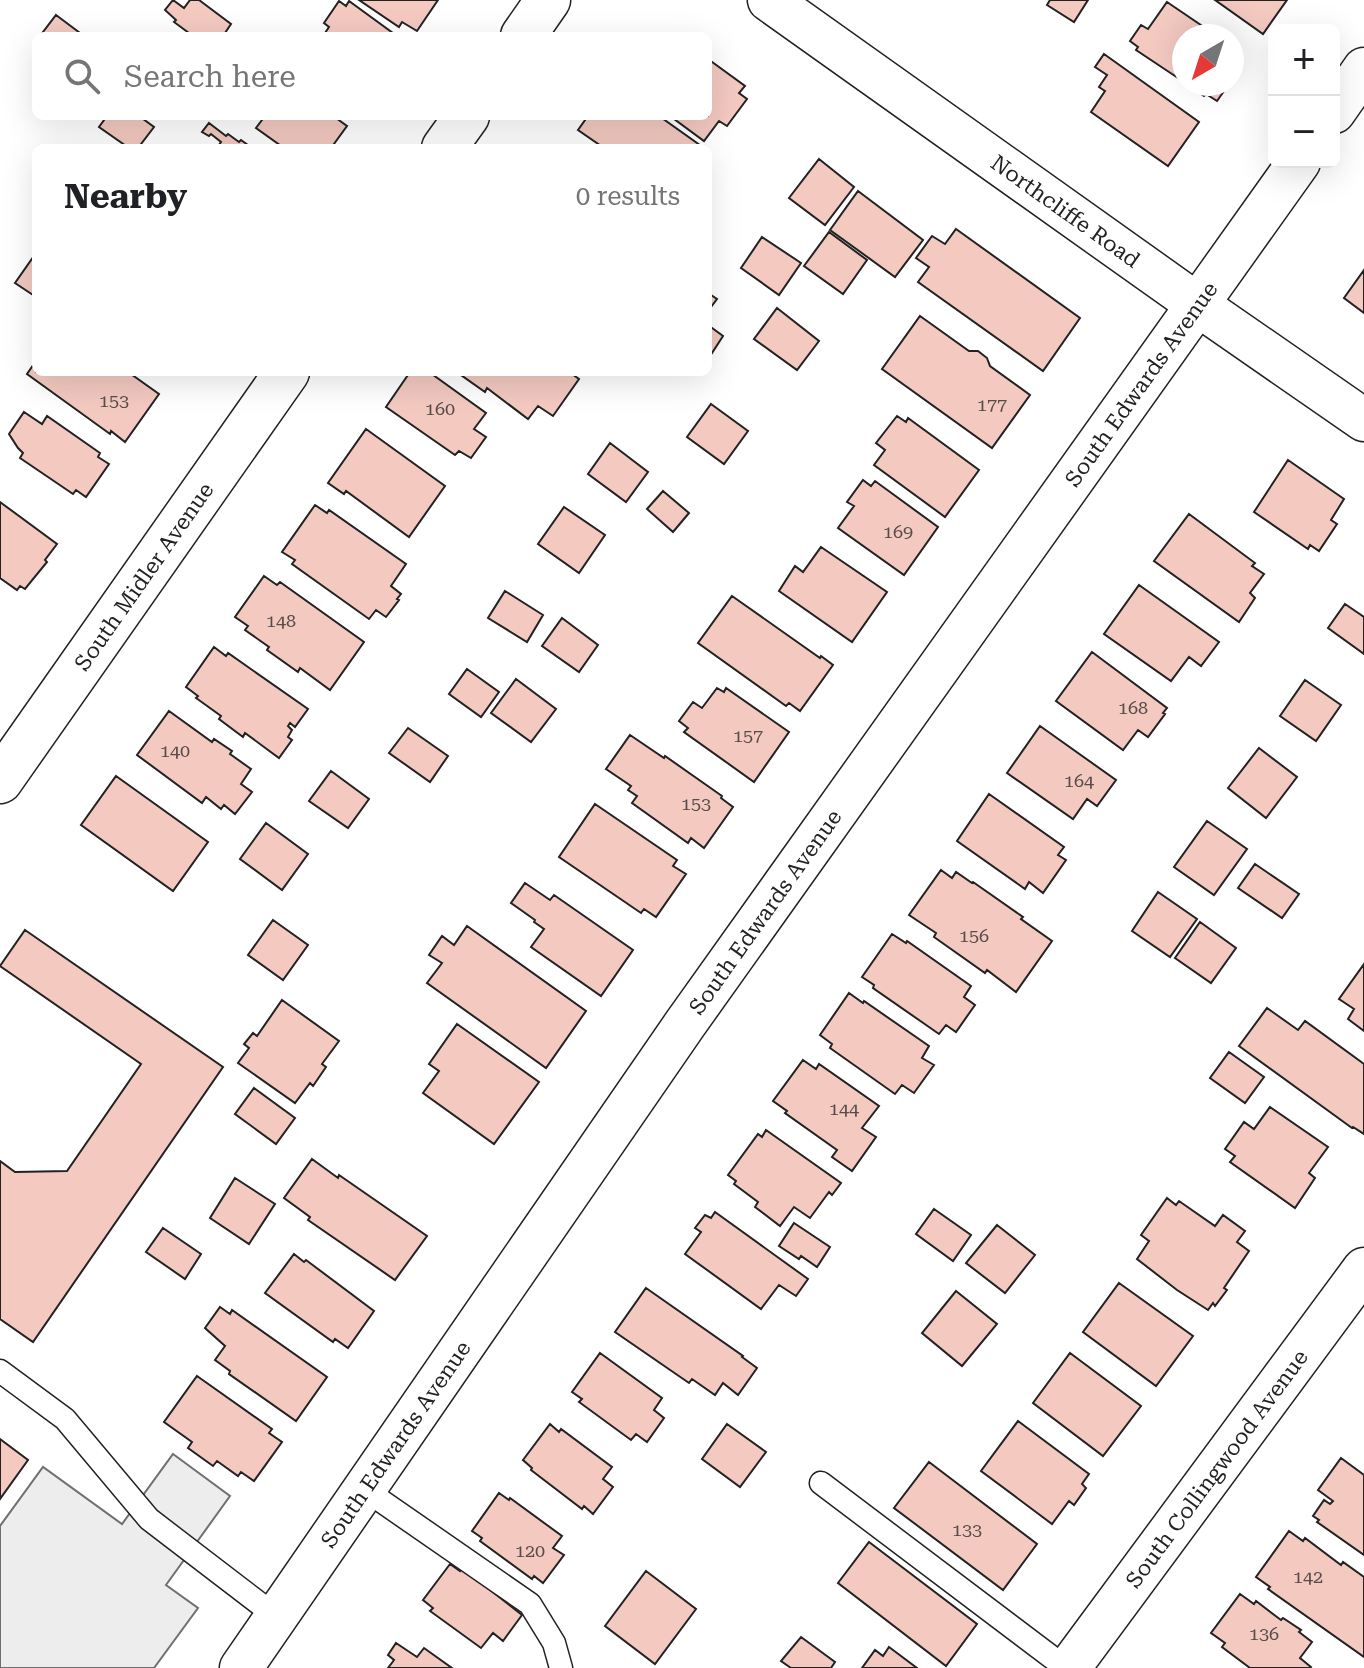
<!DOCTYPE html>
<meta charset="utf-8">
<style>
:root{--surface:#fff;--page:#f2f2f2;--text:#202124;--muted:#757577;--line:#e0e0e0}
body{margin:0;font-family:"Roboto Serif",serif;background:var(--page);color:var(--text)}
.controls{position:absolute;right:24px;top:24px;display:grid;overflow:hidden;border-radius:12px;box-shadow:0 8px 32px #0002}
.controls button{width:72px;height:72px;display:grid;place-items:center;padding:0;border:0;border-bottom:2px solid var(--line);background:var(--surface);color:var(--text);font:40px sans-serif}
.compass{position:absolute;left:1172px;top:24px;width:72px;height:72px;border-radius:50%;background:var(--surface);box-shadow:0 8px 32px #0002;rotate:219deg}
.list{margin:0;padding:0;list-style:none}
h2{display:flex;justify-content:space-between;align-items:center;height:104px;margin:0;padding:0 32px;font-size:34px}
h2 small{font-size:26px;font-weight:400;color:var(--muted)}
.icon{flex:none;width:44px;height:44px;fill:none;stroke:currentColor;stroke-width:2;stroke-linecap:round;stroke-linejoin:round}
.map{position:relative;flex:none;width:1364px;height:1668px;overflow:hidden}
.search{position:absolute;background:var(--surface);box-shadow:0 8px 32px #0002;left:32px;top:32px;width:680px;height:88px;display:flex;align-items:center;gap:20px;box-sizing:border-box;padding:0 28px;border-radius:12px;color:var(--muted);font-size:30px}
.panel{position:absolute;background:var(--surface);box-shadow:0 8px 32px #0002;left:32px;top:144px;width:680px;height:232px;border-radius:12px}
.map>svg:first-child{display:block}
</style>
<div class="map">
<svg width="1364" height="1668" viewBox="0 0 1364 1668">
<rect width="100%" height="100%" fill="#fff"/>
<path fill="#ededed" stroke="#6f6f6f" stroke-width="2" d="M173,1454L230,1496L166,1585L198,1608L154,1668H0V1526L43,1467L122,1524Z"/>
<path fill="#f3c9c0" stroke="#222" stroke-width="2" d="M173,0L184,8L190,0H199L231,24L223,36H193L174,22L176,20L165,10Z
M359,0H438L417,31L402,22L399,27Z
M1050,0H1088L1074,22L1047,5Z
M1215,0H1287L1263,34Z
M339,1L346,6L349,1L397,36H323L329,27L324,23Z
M1167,2L1217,36H1184V82L1136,50L1138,47L1130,41L1141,25L1148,29Z
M56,15L84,36H40Z
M1104,54L1199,122L1168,166L1091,112L1105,91L1099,87L1107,75L1095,67Z
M708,59L745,86L739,93L747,99L727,126L719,121L704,141L670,116H708Z
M1232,59L1241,66L1232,79Z
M1186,84H1229L1217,101L1206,94L1204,96Z
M107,116H139L154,127L138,148H129L99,127Z
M265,116H337L336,118L347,126L331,148H284L256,128Z
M588,116H659L704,148H604L578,130Z
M209,123L226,136L228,134L239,142L241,140L252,148H217L221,142L211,134L209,136L202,132Z
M819,159L854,187L825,225L789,198Z
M858,191L923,240L895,277L830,230Z
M956,229L1080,318L1043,371L918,282L929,267L916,258L932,236L945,244Z
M829,232L867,260L843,294L804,266Z
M762,237L801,263L779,295L741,268Z
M36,253V297L15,283Z
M1364,270V313L1344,298Z
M708,293L717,299L708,311Z
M777,308L819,341L797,370L754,339Z
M920,316L969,351H978L987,358L990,366L1030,395L992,448L882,369Z
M708,325L723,336L712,353L708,350Z
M36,361V372H128L159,394L125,442L111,431L110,434L27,374Z
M410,372H429L486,413L474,429L486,437L471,458L459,451L455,455L386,407Z
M464,372H569L579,379L553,416L538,406L528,419L487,388L485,392L461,375Z
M711,404L748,431L724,464L687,437Z
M24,412L42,424L47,416L100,453L98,457L109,464L86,497L76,490L73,494L20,458L23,453L18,448L9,434Z
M897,416L906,422L908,418L979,470L945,517L874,465L885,450L876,443Z
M366,429L445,486L409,537L346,491L344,494L328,483Z
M610,443L648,472L626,502L588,474Z
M1288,460L1344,499L1331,520L1337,524L1319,551L1310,545L1308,549L1254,512Z
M863,480L871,486L875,481L938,527L904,575L838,528L854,506L847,502Z
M663,491L689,513L673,532L647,509Z
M0,502L57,544L45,560L47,562L25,589L20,586L17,590L0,578Z
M315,505L327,513L329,510L406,564L391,586L401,594L397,599L399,600L386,617L376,610L369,619L292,564L295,560L282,552Z
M564,507L605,535L579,573L538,544Z
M1189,514L1255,563L1252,566L1264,574L1250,593L1255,598L1239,622L1154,561Z
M821,547L887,592L852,642L779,591L795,566L803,572Z
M264,576L277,585L280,582L364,642L330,690L300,668L298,672L267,650L269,647L245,630L248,626L235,617Z
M1139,585L1219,642L1201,666L1189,657L1171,681L1104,634Z
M505,591L543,615L527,642L488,618Z
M732,596L820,658L821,656L833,665L800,711L789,703L786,706L698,643Z
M1345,604L1364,617V654L1328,628Z
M562,618L598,645L579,672L542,646Z
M214,647L226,656L228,653L308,709L295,727L290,723L288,726L292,730L288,737L292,740L279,758L245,733L243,737L219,719L221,716L196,698L198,696L186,687Z
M1092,652L1167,708L1163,713L1165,714L1148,737L1138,730L1123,750L1056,701Z
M467,669L499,692L481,717L449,694Z
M516,679L556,709L531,742L491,713Z
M1305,680L1341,705L1316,741L1280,716Z
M717,688L724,692L726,688L789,732L754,782L684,732L688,728L679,721L693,702L702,708Z
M169,711L212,742L214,739L232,751L230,754L251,769L241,784L252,792L235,814L224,805L221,809L206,797L202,803L137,755Z
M1040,726L1116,780L1097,806L1087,799L1073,819L1007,773Z
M408,728L448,756L430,782L389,753Z
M630,735L664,758L665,756L722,796L721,798L733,807L704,848L691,838L688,843L632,803L637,796L628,790L631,786L606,769Z
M1259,748L1297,777L1266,818L1228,788Z
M331,771L369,799L348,828L309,801Z
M116,776L208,842L173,891L81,825Z
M989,794L1064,847L1058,855L1066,860L1043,893L1029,882L1025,889L957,841Z
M595,804L677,860L673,866L686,874L656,917L644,909L641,913L559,857Z
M1207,821L1247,849L1214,895L1174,867Z
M266,823L308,854L282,890L240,859Z
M1255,864L1299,894L1282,918L1238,888Z
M941,870L952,878L956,872L972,883L973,882L1023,917L1021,919L1052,941L1016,992L987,970L985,973L934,937L936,933L909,915Z
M525,883L550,900L554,895L633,950L601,996L531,947L544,929L534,922L535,920L511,903Z
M1158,892L1197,919L1170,957L1132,931Z
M273,920L308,945L283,980L248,955Z
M1200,922L1236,948L1211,983L1175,958Z
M467,926L586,1011L546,1068L427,983L442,963L429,955L442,936L454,945Z
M25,930L223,1067L33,1342L0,1319V1161L15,1172L67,1171L141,1064L0,966Z
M892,934L906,943L907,941L971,986L964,997L975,1005L956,1032L946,1025L939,1034L873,988L874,985L862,977Z
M1364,964V1031L1348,1019L1354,1009L1339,999Z
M849,993L863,1003L864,1001L929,1046L922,1058L934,1065L914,1093L902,1085L895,1094L830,1048L832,1044L820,1035Z
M282,1000L339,1041L322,1064L326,1067L313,1086L310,1083L295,1103L238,1063L249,1048L244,1044L253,1033L257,1036Z
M1267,1008L1298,1030L1305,1021L1364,1064V1134L1353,1127L1352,1128L1239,1046Z
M457,1024L539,1082L494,1144L423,1093L439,1071L429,1064Z
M1229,1052L1264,1077L1245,1103L1210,1078Z
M803,1060L816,1069L819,1064L879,1106L862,1128L876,1137L852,1171L832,1157L837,1150L785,1113L787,1111L773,1101Z
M254,1088L295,1118L276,1144L235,1114Z
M1270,1107L1328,1147L1309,1173L1315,1178L1295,1208L1230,1162L1235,1156L1225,1149L1244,1122L1254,1129Z
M766,1130L841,1183L832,1195L829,1192L810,1218L794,1207L780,1226L755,1207L758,1202L734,1184L736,1181L728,1175L758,1134L762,1137Z
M312,1159L338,1178L339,1175L427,1236L395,1280L308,1220L310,1217L284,1198Z
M235,1178L275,1204L249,1244L210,1218Z
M1167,1198L1176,1205L1179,1201L1215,1226L1223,1215L1245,1231L1237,1242L1249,1251L1224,1288L1227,1290L1215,1306L1213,1303L1208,1310L1177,1290L1137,1259L1149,1241L1141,1235Z
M934,1209L971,1235L953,1261L916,1234Z
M715,1212L808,1279L796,1296L779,1285L761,1309L685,1254L701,1232L695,1228L705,1215L711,1218Z
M794,1223L830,1247L817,1267L801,1256L799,1259L779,1246Z
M997,1225L1035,1255L1005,1293L966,1263Z
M163,1228L201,1254L185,1279L146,1252Z
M294,1254L304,1262L306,1260L374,1311L348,1348L335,1339L333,1342L265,1293Z
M1119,1283L1193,1336L1156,1386L1083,1332Z
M646,1288L743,1356L742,1357L757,1368L738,1395L723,1383L715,1395L692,1379L689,1383L615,1332Z
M956,1291L997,1324L962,1366L922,1333Z
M220,1307L230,1314L232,1310L327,1377L296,1421L229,1374L230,1371L215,1360L225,1346L205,1328Z
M600,1353L662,1398L654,1410L664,1418L647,1442L636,1434L631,1440L579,1402L582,1399L572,1392Z
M1070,1353L1141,1406L1103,1456L1033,1403Z
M197,1376L272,1429L269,1433L282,1442L254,1481L241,1472L238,1476L217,1461L213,1466L188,1448L192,1442L164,1422Z
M1018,1421L1089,1474L1082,1484L1086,1488L1074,1505L1069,1501L1052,1524L981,1471Z
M550,1424L559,1432L561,1429L612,1467L603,1479L613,1487L593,1514L584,1506L582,1509L531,1470L532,1468L523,1460Z
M727,1424L766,1452L740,1487L702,1459Z
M0,1439L28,1460L0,1499Z
M1341,1458L1364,1475V1555L1317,1522L1319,1520L1313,1516L1324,1500L1330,1504L1333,1501L1318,1490Z
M929,1462L1037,1544L1003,1590L894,1508Z
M499,1493L509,1500L510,1498L562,1536L553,1548L564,1555L543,1583L534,1576L532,1579L480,1541L482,1538L472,1531Z
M1289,1531L1303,1541L1305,1538L1341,1565L1343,1562L1364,1577V1657L1268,1589L1270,1587L1256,1577Z
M869,1542L977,1624L946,1666L838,1583Z
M450,1564L460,1571L462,1568L522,1615L503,1641L493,1633L481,1648L430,1611L433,1608L423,1600Z
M646,1571L696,1609L655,1664L605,1626Z
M1240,1594L1254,1604L1256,1601L1281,1620L1283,1618L1301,1630L1299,1632L1312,1642L1300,1658L1311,1667L1310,1668H1250L1222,1647L1225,1643L1211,1633Z
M801,1637L835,1662L831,1668H791L781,1661Z
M396,1643L417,1657L424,1648L452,1668H388L394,1660L388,1655Z
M889,1647L917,1668H862L875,1650L883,1656Z"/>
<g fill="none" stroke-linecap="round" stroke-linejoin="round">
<defs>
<path id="service" d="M0,1371L65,1419L149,1519L277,1617
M821,1483L1066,1668
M364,1489L530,1604L554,1643L561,1668"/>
<g id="minor">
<path id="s1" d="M769,0L1198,305L1364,420"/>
<path d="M1334,112L1364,69"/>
<path id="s2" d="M241,1668L685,1024L1299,162"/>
<path id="s3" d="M1069,1668L1364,1269"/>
</g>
<g id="secondary">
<path d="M523,36L548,0"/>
<path d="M444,148L467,116"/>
<path id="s4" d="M0,781L287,372"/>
</g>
</defs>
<use href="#service" stroke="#222" stroke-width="25"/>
<use href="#minor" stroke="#222" stroke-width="45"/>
<use href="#secondary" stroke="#222" stroke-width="47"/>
<use href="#service" stroke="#fff" stroke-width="22"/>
<use href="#minor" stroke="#fff" stroke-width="42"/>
<use href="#secondary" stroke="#fff" stroke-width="44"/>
</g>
<g text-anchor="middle" stroke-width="6" stroke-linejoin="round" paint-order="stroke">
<g font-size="18" fill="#564c4a">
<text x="114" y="407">153</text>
<text x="992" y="411">177</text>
<text x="440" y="415">160</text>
<text x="898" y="538">169</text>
<text x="281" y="627">148</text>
<text x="1133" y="714">168</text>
<text x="748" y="742">157</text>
<text x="175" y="757">140</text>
<text x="1079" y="787">164</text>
<text x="696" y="810">153</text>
<text x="974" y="942">156</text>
<text x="844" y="1115">144</text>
<text x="967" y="1536">133</text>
<text x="530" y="1557">120</text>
<text x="1308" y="1583">142</text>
<text x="1264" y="1640">136</text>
</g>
<g font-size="22" fill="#222" stroke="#fff">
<text dy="8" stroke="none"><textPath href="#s1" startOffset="364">Northcliffe Road</textPath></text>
<text dy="8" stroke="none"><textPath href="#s2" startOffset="1568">South Edwards Avenue</textPath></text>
<text dy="8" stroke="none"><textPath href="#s4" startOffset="250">South Midler Avenue</textPath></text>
<text dy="8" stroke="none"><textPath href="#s2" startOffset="920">South Edwards Avenue</textPath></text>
<text dy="8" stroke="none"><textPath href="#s2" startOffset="272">South Edwards Avenue</textPath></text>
<text dy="8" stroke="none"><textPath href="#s3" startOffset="248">South Collingwood Avenue</textPath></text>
</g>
</g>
</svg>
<div class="controls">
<button>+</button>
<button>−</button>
</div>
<svg class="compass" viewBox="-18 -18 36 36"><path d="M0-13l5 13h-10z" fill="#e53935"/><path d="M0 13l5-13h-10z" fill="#757577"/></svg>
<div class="search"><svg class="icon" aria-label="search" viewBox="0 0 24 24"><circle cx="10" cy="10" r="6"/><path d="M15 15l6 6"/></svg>Search here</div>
<section class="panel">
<h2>Nearby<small>0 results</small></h2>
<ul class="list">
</ul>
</section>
</div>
